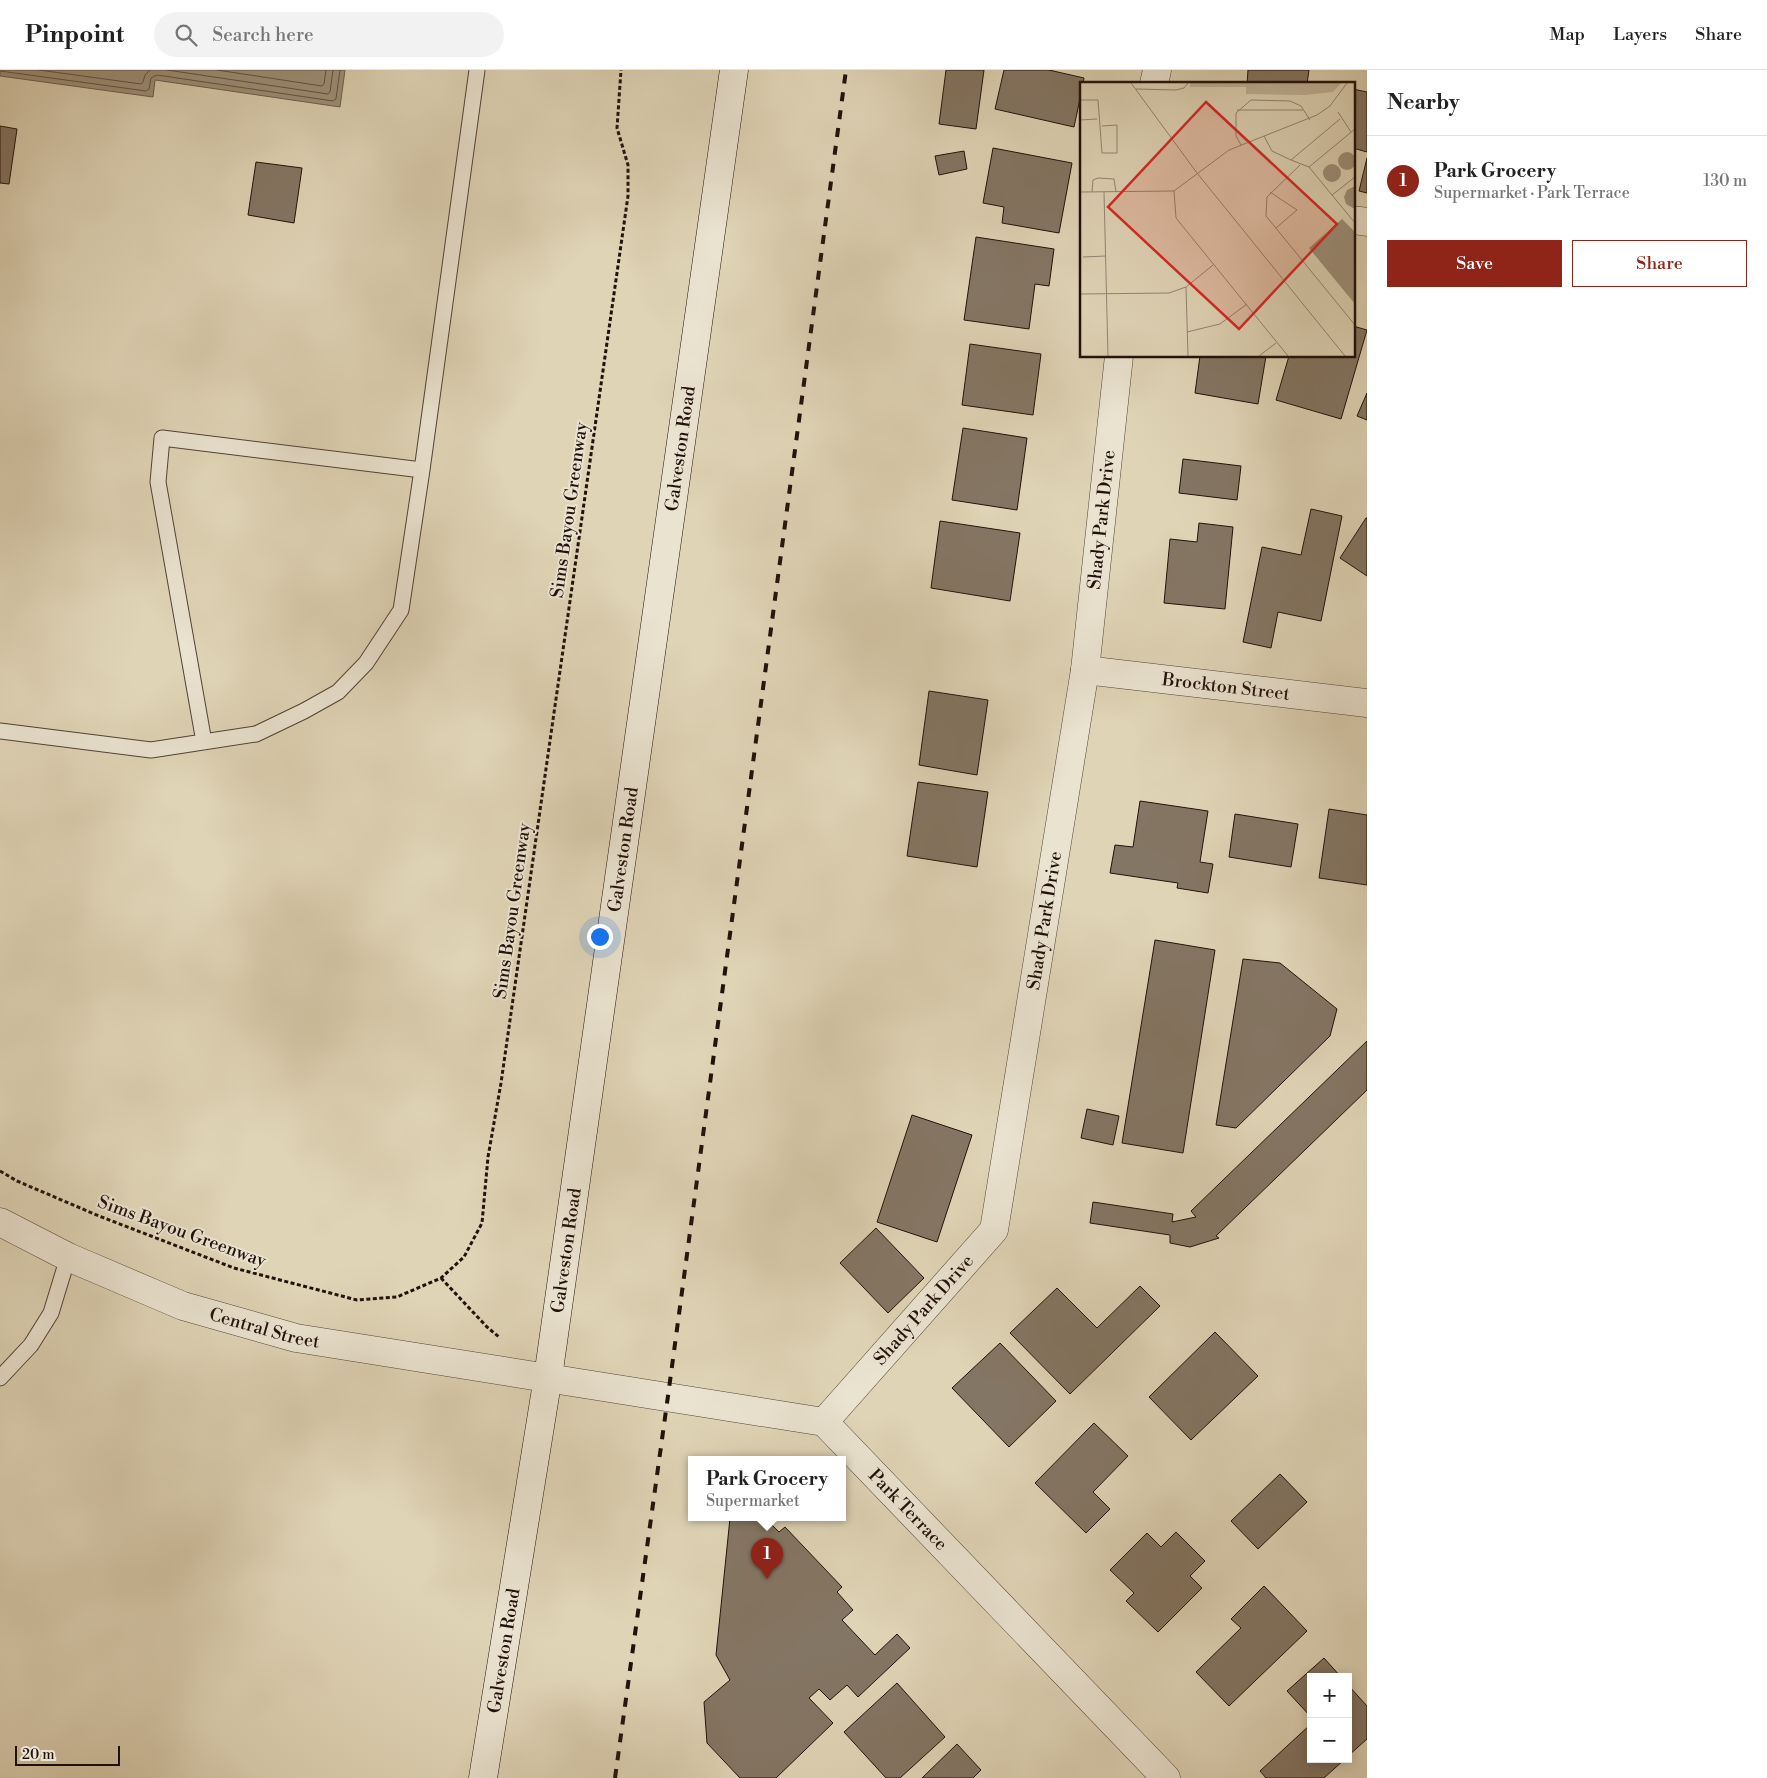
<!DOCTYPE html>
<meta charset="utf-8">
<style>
:root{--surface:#fff;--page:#f2f2f2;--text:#222;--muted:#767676;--line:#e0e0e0;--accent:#8f2418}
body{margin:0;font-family:"Libre Bodoni",serif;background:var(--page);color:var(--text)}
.controls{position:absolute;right:15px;bottom:15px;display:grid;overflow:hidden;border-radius:0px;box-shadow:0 2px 12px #0003}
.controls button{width:45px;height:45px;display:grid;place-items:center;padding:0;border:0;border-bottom:1px solid var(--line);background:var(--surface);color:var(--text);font:25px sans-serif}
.scale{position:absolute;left:15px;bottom:12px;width:105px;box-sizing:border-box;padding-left:5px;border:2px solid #22110b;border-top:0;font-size:14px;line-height:18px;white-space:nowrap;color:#22110b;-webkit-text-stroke:4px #eae3d0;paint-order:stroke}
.you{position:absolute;left:599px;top:866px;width:18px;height:18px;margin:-12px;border:4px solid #fff;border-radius:50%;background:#1a73e8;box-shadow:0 0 0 8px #1a73e833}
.badge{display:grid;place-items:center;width:32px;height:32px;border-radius:50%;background:var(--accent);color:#fff;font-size:16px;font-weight:700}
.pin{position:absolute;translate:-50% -41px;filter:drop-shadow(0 1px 2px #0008)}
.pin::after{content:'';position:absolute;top:26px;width:18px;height:15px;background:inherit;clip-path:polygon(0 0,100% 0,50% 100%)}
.popup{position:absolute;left:688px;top:1386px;width:158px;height:65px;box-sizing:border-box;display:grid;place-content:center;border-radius:0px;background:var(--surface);filter:drop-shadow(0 1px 4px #0005);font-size:16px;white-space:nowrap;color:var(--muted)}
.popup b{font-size:19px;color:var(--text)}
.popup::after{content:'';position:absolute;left:50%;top:100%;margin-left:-10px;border:10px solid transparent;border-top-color:var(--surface)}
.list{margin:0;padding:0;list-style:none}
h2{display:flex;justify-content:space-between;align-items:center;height:65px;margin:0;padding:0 20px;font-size:21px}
h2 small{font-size:16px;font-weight:400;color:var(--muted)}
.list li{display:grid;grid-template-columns:32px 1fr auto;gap:15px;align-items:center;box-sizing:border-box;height:90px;padding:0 20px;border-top:1px solid var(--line)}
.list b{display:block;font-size:19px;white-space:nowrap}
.list p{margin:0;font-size:16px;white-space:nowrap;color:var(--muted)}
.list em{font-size:16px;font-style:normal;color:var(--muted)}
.actions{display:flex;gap:10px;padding:15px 20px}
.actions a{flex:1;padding:11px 0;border:1px solid var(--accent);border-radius:0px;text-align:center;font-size:18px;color:var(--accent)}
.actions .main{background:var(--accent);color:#fff}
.icon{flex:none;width:28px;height:28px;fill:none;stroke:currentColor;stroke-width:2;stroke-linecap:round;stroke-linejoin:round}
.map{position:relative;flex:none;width:1367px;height:1708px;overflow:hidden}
header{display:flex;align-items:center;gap:30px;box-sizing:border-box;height:70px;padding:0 25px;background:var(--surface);border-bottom:1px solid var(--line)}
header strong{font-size:24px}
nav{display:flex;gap:28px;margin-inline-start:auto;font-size:18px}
.search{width:350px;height:45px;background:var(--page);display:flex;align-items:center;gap:12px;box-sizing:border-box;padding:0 18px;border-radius:28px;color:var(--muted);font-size:19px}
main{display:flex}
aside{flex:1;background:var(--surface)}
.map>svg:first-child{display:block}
</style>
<header>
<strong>Pinpoint</strong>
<div class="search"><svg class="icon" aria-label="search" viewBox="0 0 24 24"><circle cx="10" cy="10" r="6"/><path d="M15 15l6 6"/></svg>Search here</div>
<nav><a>Map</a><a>Layers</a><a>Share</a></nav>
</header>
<main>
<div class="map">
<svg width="1367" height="1708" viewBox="0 0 1367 1708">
<rect width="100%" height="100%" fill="#dfd4b6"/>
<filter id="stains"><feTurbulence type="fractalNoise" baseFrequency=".004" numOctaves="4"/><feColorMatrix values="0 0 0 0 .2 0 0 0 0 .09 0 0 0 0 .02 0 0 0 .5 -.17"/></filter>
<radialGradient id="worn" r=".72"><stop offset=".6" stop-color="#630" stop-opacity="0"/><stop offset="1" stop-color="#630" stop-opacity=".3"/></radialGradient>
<path fill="#9f927c" stroke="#6d5e4f" d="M0,0H345L340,37L155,10L153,27L0,6Z"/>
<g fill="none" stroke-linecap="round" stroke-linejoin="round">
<path stroke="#605244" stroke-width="1" d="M39,0L141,14L143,12L145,5L150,0
M167,0L328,24L330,22L333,0
M217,0L322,16L324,14L326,0
M0,1L146,21L149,19L151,8L157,5L333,31L336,29L340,0"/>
</g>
<path fill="#847664" stroke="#22110b" d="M946,0H984L976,59L939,54Z
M1004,0H1049L1084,8L1083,14H1081V24L1074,57L995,39Z
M1248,0H1309L1307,14H1247Z
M1353,19L1367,22V82L1353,78Z
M0,56L17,59L9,114L0,113Z
M993,78L1072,93L1059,163L1002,153L1004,137L983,133Z
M964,81L967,99L939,105L935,86Z
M1367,88V123L1359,121Z
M256,92L302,98L294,153L248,145Z
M976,167L1054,179L1049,216L1035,214L1029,259L964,250Z
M1353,256L1367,260L1341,349L1276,330L1289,286H1353Z
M970,274L1041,284L1033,345L962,335Z
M1200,286H1266L1258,334L1195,323Z
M1367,323V350L1357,346Z
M963,358L1027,368L1017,440L952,430Z
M1183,389L1241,396L1237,430L1179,423Z
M1311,439L1342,446L1321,551L1278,542L1271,578L1243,572L1262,477L1301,485Z
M1366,448H1367V506L1340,488Z
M940,451L1020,463L1010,531L931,518Z
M1199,453L1233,457L1225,539L1164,533L1170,469L1197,472Z
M929,621L988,630L977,705L919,695Z
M918,712L988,722L977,797L907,786Z
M1140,731L1208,741L1200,792L1213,794L1208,823L1177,818L1178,813L1110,803L1115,775L1133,777Z
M1329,739L1367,745V815L1319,808Z
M1235,744L1298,754L1291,797L1229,787Z
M1155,870L1215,880L1183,1083L1122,1073Z
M1243,889L1280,893L1337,939L1330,966L1236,1058L1216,1055Z
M1367,971V1020L1216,1166L1219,1168L1190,1177L1170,1173V1165L1090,1153L1093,1132L1173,1144L1172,1152L1196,1147L1191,1141Z
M1087,1039L1119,1046L1113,1075L1081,1068Z
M912,1045L972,1065L937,1172L877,1152Z
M876,1158L924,1208L888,1243L840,1193Z
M1140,1216L1160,1236L1070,1324L1010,1263L1057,1218L1097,1258Z
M1215,1262L1258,1306L1191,1370L1149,1327Z
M1000,1273L1056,1331L1009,1377L952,1318Z
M1094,1353L1128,1386L1093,1422L1110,1439L1086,1463L1035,1413Z
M1280,1404L1307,1432L1258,1479L1231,1451Z
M730,1448H765L779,1462L785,1457L842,1517L837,1522L853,1540L842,1550L875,1585L897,1564L910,1578L858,1627L847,1615L830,1630L819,1619L809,1628L833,1653L776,1708H740L707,1673L704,1632L730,1610L716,1585Z
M1176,1462L1205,1491L1190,1506L1202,1518L1158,1562L1126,1531L1134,1523L1110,1500L1147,1463L1161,1477Z
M1264,1516L1307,1561L1229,1636L1196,1602L1241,1558L1231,1549Z
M1324,1588L1341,1607H1311V1647L1287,1621Z
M897,1613L945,1667L900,1708H886L844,1662Z
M1348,1615L1367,1636V1669L1348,1686Z
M1311,1654V1689H1345L1324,1708H1266L1260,1701Z
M957,1674L981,1700L973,1708H922Z"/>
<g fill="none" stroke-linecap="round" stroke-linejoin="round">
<defs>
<path id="service" d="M0,661L151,680L256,664L304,641L338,622L366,593L401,540L422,400L477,0
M204,672L158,412L162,368L422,400
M0,1308L31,1275L51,1243L68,1187"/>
<g id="minor">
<path d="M1154,14L1157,0"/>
<path d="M1353,150L1367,152"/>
<path id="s1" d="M1085,600L1367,633"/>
<path id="s2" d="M824,1352L994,1160L1085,600L1119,286"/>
</g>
<g id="tertiary">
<path id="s3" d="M0,1152L68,1187L183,1236L296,1268L824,1352L1166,1708"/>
</g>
<g id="secondary">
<path id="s4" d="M483,1708L548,1307L734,0"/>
</g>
</defs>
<use href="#service" stroke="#514236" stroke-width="17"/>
<use href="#minor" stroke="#514236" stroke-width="29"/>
<use href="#tertiary" stroke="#514236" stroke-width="29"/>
<use href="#secondary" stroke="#22110b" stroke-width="29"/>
<path stroke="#22110b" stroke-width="3" stroke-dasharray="4 2.5" stroke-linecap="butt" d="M0,1101L17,1111L99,1146L234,1198L357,1230L397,1227L441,1208L464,1187L482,1153L488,1087L501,1013L628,126V95L617,58L621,0
M441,1208L487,1257L499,1267"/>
<use href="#service" stroke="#eae3d0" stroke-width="15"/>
<use href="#minor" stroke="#eae3d0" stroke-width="28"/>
<use href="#tertiary" stroke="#eae3d0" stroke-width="28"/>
<use href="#secondary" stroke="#eae3d0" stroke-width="28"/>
<path stroke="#22110b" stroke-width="4" stroke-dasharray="9 9" stroke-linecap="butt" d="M615,1708L668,1326L846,0"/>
</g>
<g text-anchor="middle" stroke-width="4" stroke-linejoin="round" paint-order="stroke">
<g font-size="18" fill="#22110b" stroke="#eae3d0">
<text dy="6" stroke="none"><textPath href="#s4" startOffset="1344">Galveston Road</textPath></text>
<text transform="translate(569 440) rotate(-82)" y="6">Sims Bayou Greenway</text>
<text dy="6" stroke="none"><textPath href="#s2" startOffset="975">Shady Park Drive</textPath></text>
<text dy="6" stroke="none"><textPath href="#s1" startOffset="142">Brockton Street</textPath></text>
<text dy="6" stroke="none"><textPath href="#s4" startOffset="939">Galveston Road</textPath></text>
<text transform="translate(512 841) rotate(-82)" y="6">Sims Bayou Greenway</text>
<text dy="6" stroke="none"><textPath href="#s2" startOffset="570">Shady Park Drive</textPath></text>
<text transform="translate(182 1161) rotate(20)" y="6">Sims Bayou Greenway</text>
<text dy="6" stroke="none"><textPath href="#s4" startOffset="534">Galveston Road</textPath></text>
<text dy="6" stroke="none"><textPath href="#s2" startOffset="150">Shady Park Drive</textPath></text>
<text dy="6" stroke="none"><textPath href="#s3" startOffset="286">Central Street</textPath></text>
<text dy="6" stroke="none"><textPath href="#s3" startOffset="975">Park Terrace</textPath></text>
<text dy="6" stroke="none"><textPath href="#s4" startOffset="129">Galveston Road</textPath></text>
</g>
</g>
<g transform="translate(1080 12)">
<rect width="275" height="275" fill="#dfd4b6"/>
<path d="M110,1H261L253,10L225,13L166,12V5H110Z" fill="#bfb399"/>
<path d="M258 79a9 9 0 1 1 18 0a9 9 0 1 1-18 0ZM243 91a9 9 0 1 1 18 0a9 9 0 1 1-18 0ZM275,104V127L266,122L264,115L267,108ZM262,137L275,150V222L229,166Z" fill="#9f927c"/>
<path fill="none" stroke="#938672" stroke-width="1" d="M51,1L117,91L265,274M56,7L96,8L104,6L108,1M0,18H18L22,71H37V43L22,44M157,28H223M258,30L271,50M0,38L17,37M184,54L192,69L211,78L260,37M161,63L156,54V31L171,18L210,19L221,24L230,38M211,78L229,85L275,47M220,83L187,115L186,134L275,243M229,85L275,141M94,109L96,136L208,274M0,110L94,109L149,68L237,33L250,24L267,1M12,110L13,98L18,96L34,97L36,110M24,110L28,274M190,110L217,128L196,146M252,113L275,95M3,175L26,174M106,205L108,274M0,212L89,211L106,205L133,183M107,250L140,242L167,222M179,274L196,261"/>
<path fill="#d62828" fill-opacity="0.15" stroke="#d62828" stroke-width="2.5" d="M126,20L257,142L159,247L28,125Z"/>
<rect width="275" height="275" fill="none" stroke="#22110b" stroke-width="2.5"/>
</g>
<rect width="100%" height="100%" filter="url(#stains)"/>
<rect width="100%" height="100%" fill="url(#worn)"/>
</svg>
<div class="controls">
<button>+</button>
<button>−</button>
</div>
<div class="scale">20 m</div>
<div class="you"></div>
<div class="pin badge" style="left:767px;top:1509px">1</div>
<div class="popup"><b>Park Grocery</b>Supermarket</div>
</div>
<aside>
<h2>Nearby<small></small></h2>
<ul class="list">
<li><span class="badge">1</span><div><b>Park Grocery</b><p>Supermarket · Park Terrace</p></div><em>130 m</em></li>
</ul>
<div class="actions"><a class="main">Save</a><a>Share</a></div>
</aside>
</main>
